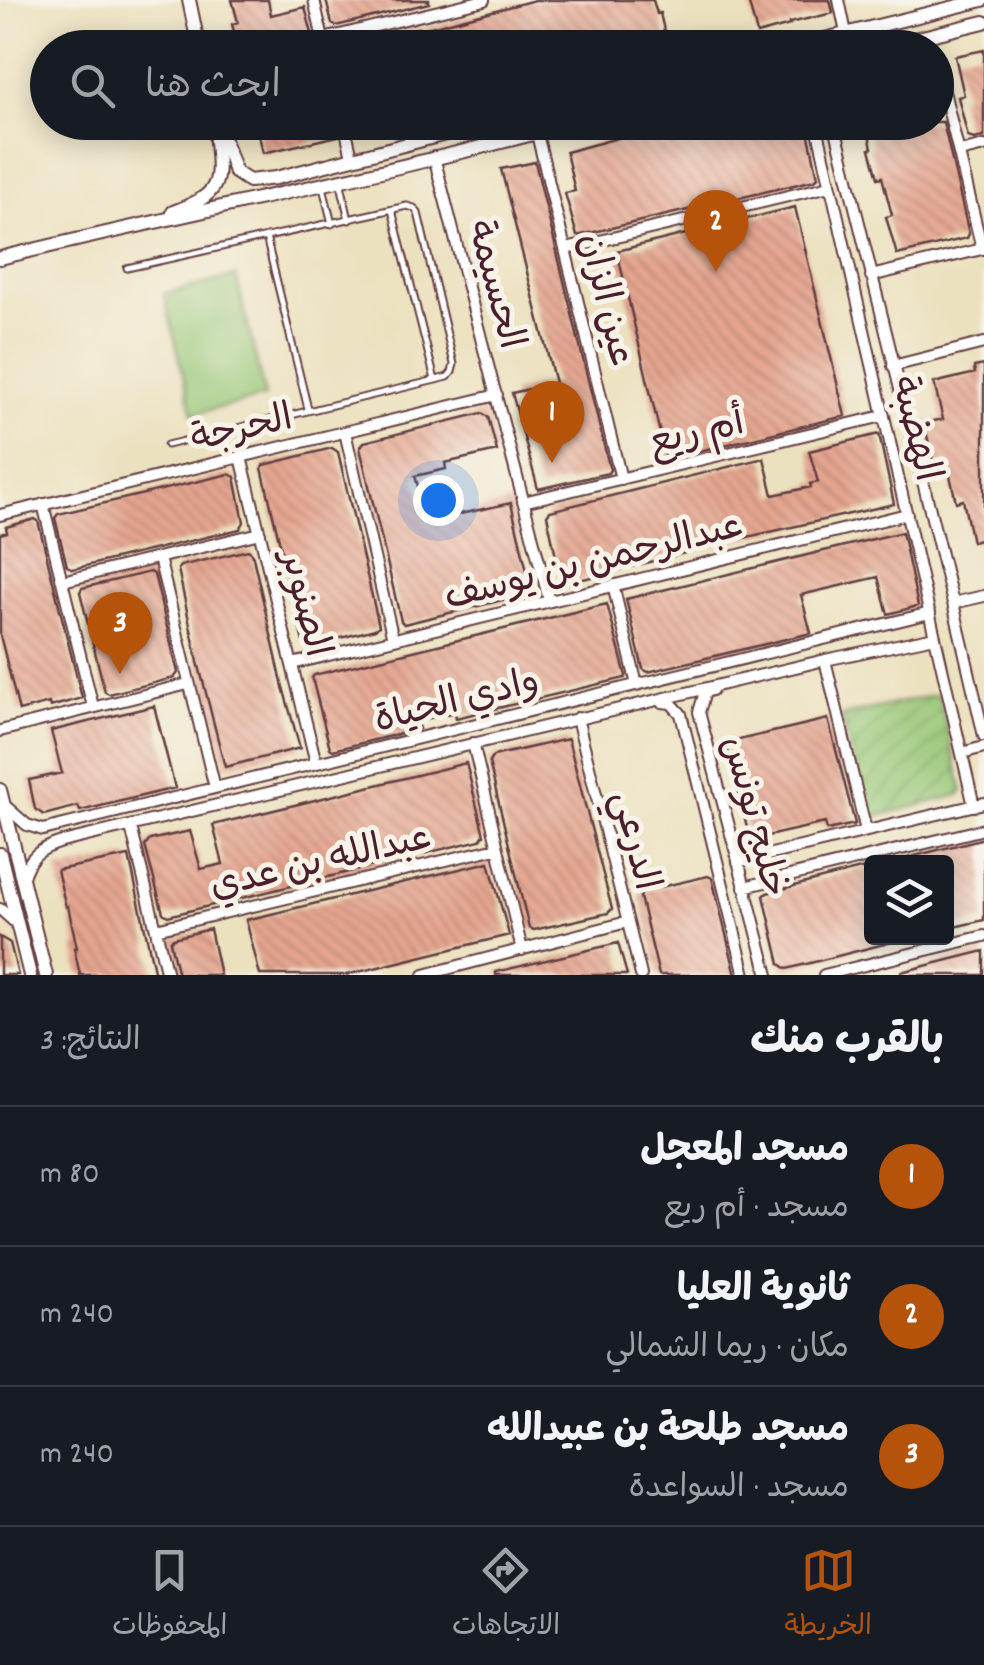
<!DOCTYPE html>
<html lang="ar">
<meta charset="utf-8">
<style>
:root{--surface:#171b24;--page:#20242c;--text:#f1f3f6;--muted:#9ea1a6;--line:#363941;--accent:#b45309}
body{margin:0;font-family:Dekko,"Playpen Sans Arabic",sans-serif;background:var(--page);color:var(--text);direction:rtl}
.controls{position:absolute;right:30px;bottom:30px;display:grid;overflow:hidden;border-radius:10px;box-shadow:0 5px 25px #0003}
.controls button{width:90px;height:90px;display:grid;place-items:center;padding:0;border:0;border-bottom:2px solid var(--line);background:var(--surface);color:var(--text);font:50px sans-serif}
.you{position:absolute;left:438px;top:500px;width:35px;height:35px;margin:-25px;border:8px solid #fff;border-radius:50%;background:#1a73e8;box-shadow:0 0 0 15px #1a73e833}
.badge{display:grid;place-items:center;width:65px;height:65px;border-radius:50%;background:var(--accent);color:#fff;font-size:32px;font-weight:700}
.pin{position:absolute;translate:-50% -82px;filter:drop-shadow(0 2px 5px #0008)}
.pin::after{content:'';position:absolute;top:52px;width:35px;height:30px;background:inherit;clip-path:polygon(0 0,100% 0,50% 100%)}
.list{margin:0;padding:0;list-style:none}
h2{display:flex;justify-content:space-between;align-items:center;height:130px;margin:0;padding:0 40px;font-size:42px}
h2 small{font-size:32px;font-weight:400;color:var(--muted)}
.list li{display:grid;grid-template-columns:65px 1fr auto;gap:30px;align-items:center;box-sizing:border-box;height:140px;padding:0 40px;border-top:2px solid var(--line)}
.list b{display:block;font-size:38px;white-space:nowrap}
.list p{margin:0;font-size:32px;white-space:nowrap;color:var(--muted)}
.list em{font-size:32px;font-style:normal;color:var(--muted)}
.icon{flex:none;width:55px;height:55px;fill:none;stroke:currentColor;stroke-width:2;stroke-linecap:round;stroke-linejoin:round}
.map{position:relative;flex:none;width:984px;height:975px;overflow:hidden;direction:ltr}
.search{position:absolute;background:var(--surface);box-shadow:0 5px 25px #0003;left:30px;right:30px;top:30px;height:110px;display:flex;align-items:center;gap:25px;box-sizing:border-box;padding:0 35px;border-radius:55px;color:var(--muted);font-size:38px}
.sheet{height:550px;background:var(--surface)}
nav{display:flex;justify-content:space-around;align-items:center;box-sizing:border-box;height:140px;border-top:2px solid var(--line);background:var(--surface);font-size:28px;color:var(--muted)}
nav a{display:grid;justify-items:center;gap:5px}
nav .on{color:var(--accent)}
.map>svg:first-child{display:block}
</style>
<div class="map">
<svg width="984" height="975" viewBox="0 0 984 975">
<defs>
<pattern id="garden-furrows" width="10" height="10" patternUnits="userSpaceOnUse" patternTransform="scale(2.5)"><rect width="10" height="10" fill="#97c776"/><path d="M-1 1l2-2M0 10L10 0M9 11l2-2" fill="none" stroke="#84aa66"/></pattern>
<pattern id="building-back-hatch" width="6" height="6" patternUnits="userSpaceOnUse" patternTransform="scale(2.5)"><rect width="6" height="6" fill="#e5a690"/><path d="M-1 5l2 2M0 0l6 6M5-1l2 2" fill="none" stroke="#bc8776"/></pattern>
</defs>
<rect width="100%" height="100%" fill="#f7f3e8"/>
<filter id="ink" filterUnits="userSpaceOnUse"><feTurbulence type="fractalNoise" baseFrequency=".01" numOctaves="2"/><feDisplacementMap in="SourceGraphic" scale="20" xChannelSelector="R" yChannelSelector="G"/><feConvolveMatrix kernelMatrix="1 2 1 2 8 2 1 2 1" color-interpolation-filters="sRGB"/></filter>
<filter id="wash" filterUnits="userSpaceOnUse"><feTurbulence type="fractalNoise" baseFrequency=".0048" numOctaves="4" result="noise"/><feDisplacementMap in="SourceGraphic" scale="40" xChannelSelector="R" yChannelSelector="G"/><feGaussianBlur stdDeviation="2.25" result="paint"/><feColorMatrix in="noise" values="0 0 0 0 0 0 0 0 0 0 0 0 0 0 0 0 0 1.4 0 .05"/><feComposite in="paint" operator="in"/></filter>
<g filter="url(#wash)">
<rect width="100%" height="100%" fill="#ece1bf"/>
<path fill="#97c776" stroke="#707350" stroke-width="2.5" d="M236,276L265,397L193,414L164,294Z"/>
<path fill="url(#garden-furrows)" stroke="#707350" stroke-width="2.5" d="M938,694L963,791L959,795L871,818L866,814L842,716Z"/>
<g id="blocks">
<path fill="url(#building-back-hatch)" d="M232,0H268L271,15L305,7L315,45L304,48H238L232,24L238,22Z
M326,0H429V3L336,26L332,24Z
M535,0H653L657,14L660,13L668,48H382L380,38L418,28L419,30Z
M748,0H830L833,13L789,23L790,25L757,34Z
M984,50V137L974,139L968,137L958,97L964,95L955,56Z
M256,122H335L338,136L263,153Z
M677,122H806L818,177L815,180L577,236L565,193L575,191L566,152Z
M866,122H943L969,234L967,238L897,255L886,217L892,215L882,177L878,178L870,149L872,148Z
M535,162L610,470L608,473L538,489L512,393L555,383L501,169Z
M795,207L845,416L666,459L617,251Z
M984,365V539L972,542L963,500L956,502L947,462L934,465L924,423L943,419L934,383L975,373L974,367Z
M482,413L488,417L497,451L445,463L446,469L415,476L428,521L511,503L531,588L527,594L404,624L401,621L360,448L364,442Z
M879,434L894,504L743,538L568,583L561,580L547,515L550,511L764,458L773,495L811,487L810,484L818,482L809,451Z
M332,448L338,452L379,626L375,629L310,646L303,642L262,468L264,465Z
M229,474L235,477L244,522L240,529L73,569L67,566L55,518L58,514Z
M35,519L38,521L82,698L50,707L49,703L19,711L0,635V534L7,532L6,527Z
M902,532L918,606L888,614L878,577L801,595L811,633L648,672L643,669L626,599Z
M248,550L252,553L283,687L300,748L225,767L198,662L178,569L180,566Z
M150,572L154,574L178,673L174,678L109,694L105,692L80,592L82,588Z
M607,604L626,676L625,678L456,718L455,712L417,721L419,729L333,750L330,748L312,678L314,675Z
M154,706L175,788L80,811L78,806L44,815L35,809L29,780L62,773L51,731Z
M828,719L855,824L827,830L825,823L750,840L726,743Z
M568,739L612,909L608,913L534,930L529,928L489,762L493,756Z
M466,763L484,835L480,840L168,916L163,913L145,846L150,840L190,831L201,869L223,864L213,825Z
M984,838V920L946,929V862H899V860Z
M129,856L155,975H80L74,948H77L68,906L66,907L57,870Z
M489,862L509,935L346,975H260L246,920Z
M872,866V938H896V941L787,969L780,964L764,896L767,893Z
M708,876L712,878L736,975H659L640,897L643,891Z
M210,929L220,975H178L170,942L173,938Z
M0,937L10,943L18,975H0Z
M618,943L627,975H496V972Z
M984,951V975H901V972Z"/>
</g>
</g>
<g filter="url(#ink)">
<use href="#blocks" fill-opacity="0" stroke="#623c41" stroke-width="2.5"/>
<g fill="none" stroke-linecap="round" stroke-linejoin="round">
<defs>
<path id="service" d="M341,184L349,220
M323,187L332,224
M392,210L435,380
M266,237L308,409
M127,268L407,206L414,208L418,213L454,364L452,372L448,377L167,445"/>
<path id="minor" d="M314,0L325,48
M839,0L846,33
M323,39L484,0
M344,122L352,157
M816,122L974,806
M834,122L953,603L984,736
M537,134L621,479
M960,152L984,146
M434,157L549,600
M566,249L830,186
M871,276L982,249L936,58
M893,366L984,343
M345,432L393,639
M241,457L316,763
M523,502L883,416
M43,504L93,707
M0,515L497,395
M159,558L215,788
M63,581L260,533
M613,585L637,685
M953,603L984,596
M825,660L866,831
M292,664L907,514
M712,690L705,692L699,712L768,975
M662,702L671,703L681,714L745,975
M577,718L641,975
M0,731L188,684
M473,743L522,950
M962,753L984,747
M3,804L27,825L43,830L930,613
M131,827L167,975
M738,862L984,803
M22,880C29,856 39,849 62,842L825,660L935,637
M744,887L984,829
M0,909L18,925
M156,929L497,848
M424,975L627,922
M824,975L984,936"/>
<path id="tertiary" d="M189,0L199,48
M788,48L983,0
M877,48L984,22
M218,122L235,172L249,181L276,178L492,122
M173,212C224,193 220,182 215,132
M0,258C192,211 387,174 578,122
M0,790L46,975
M0,854L30,975"/>
</defs>
<use href="#service" stroke="#623c41" stroke-width="9"/>
<use href="#minor" stroke="#623c41" stroke-width="14"/>
<use href="#tertiary" stroke="#623c41" stroke-width="16"/>
<use href="#service" stroke="#fff" stroke-width="5"/>
<use href="#minor" stroke="#fff" stroke-width="10"/>
<use href="#tertiary" stroke="#fff" stroke-width="12"/>
</g>
</g>
<g text-anchor="middle" stroke-width="10" stroke-linejoin="round" paint-order="stroke">
<g font-size="38" fill="#4a1f2b" stroke="#f7f3e8">
<text transform="translate(498 284) rotate(75)" y="13">الحسيمة</text>
<text transform="translate(609 299) rotate(76)" y="13">عين الزان</text>
<text transform="translate(241 426) rotate(-13)" y="13">الحرجة</text>
<text transform="translate(918 428) rotate(76)" y="13">الهضبة</text>
<text transform="translate(696 430) rotate(-13)" y="13">أم ريع</text>
<text transform="translate(593 559) rotate(-14)" y="13">عبدالرحمن بن يوسف</text>
<text transform="translate(308 603) rotate(76)" y="13">الصنوبر</text>
<text transform="translate(456 698) rotate(-14)" y="13">وادي الحياة</text>
<text transform="translate(757 816) rotate(75)" y="13">خليج تونس</text>
<text transform="translate(638 840) rotate(76)" y="13">الدرعي</text>
<text transform="translate(320 859) rotate(-13)" y="13">عبدالله بن عدي</text>
</g>
</g>
</svg>
<div class="controls">
<button><svg class="icon" aria-label="layers" viewBox="0 0 24 24"><path d="M12 4l9 5-9 5-9-5zM3 14l9 5 9-5"/></svg></button>
</div>
<div class="you"></div>
<div class="pin badge" style="left:552px;top:463px">1</div>
<div class="pin badge" style="left:716px;top:272px">2</div>
<div class="pin badge" style="left:120px;top:674px">3</div>
<div class="search"><svg class="icon" aria-label="search" viewBox="0 0 24 24"><circle cx="10" cy="10" r="6"/><path d="M15 15l6 6"/></svg>ابحث هنا</div>
</div>
<section class="sheet">
<h2>بالقرب منك<small>النتائج: 3</small></h2>
<ul class="list">
<li><span class="badge">1</span><div><b>مسجد المعجل</b><p>مسجد · أم ريع</p></div><em>80 m</em></li>
<li><span class="badge">2</span><div><b>ثانوية العليا</b><p>مكان · ريما الشمالي</p></div><em>240 m</em></li>
<li><span class="badge">3</span><div><b>مسجد طلحة بن عبيدالله</b><p>مسجد · السواعدة</p></div><em>240 m</em></li>
</ul>
</section>
<nav>
<a class="on"><svg class="icon" aria-label="map" viewBox="0 0 24 24"><path d="M3 6l6-2 6 2 6-2v14l-6 2-6-2-6 2zM9 4v14M15 6v14"/></svg>الخريطة</a>
<a><svg class="icon" aria-label="directions" viewBox="0 0 24 24"><path d="M12 3l9 9-9 9-9-9zM9 14v-3h6M13 9l2 2-2 2"/></svg>الاتجاهات</a>
<a><svg class="icon" aria-label="saved" viewBox="0 0 24 24"><path d="M7 4h10v16l-5-4-5 4z"/></svg>المحفوظات</a>
</nav>
